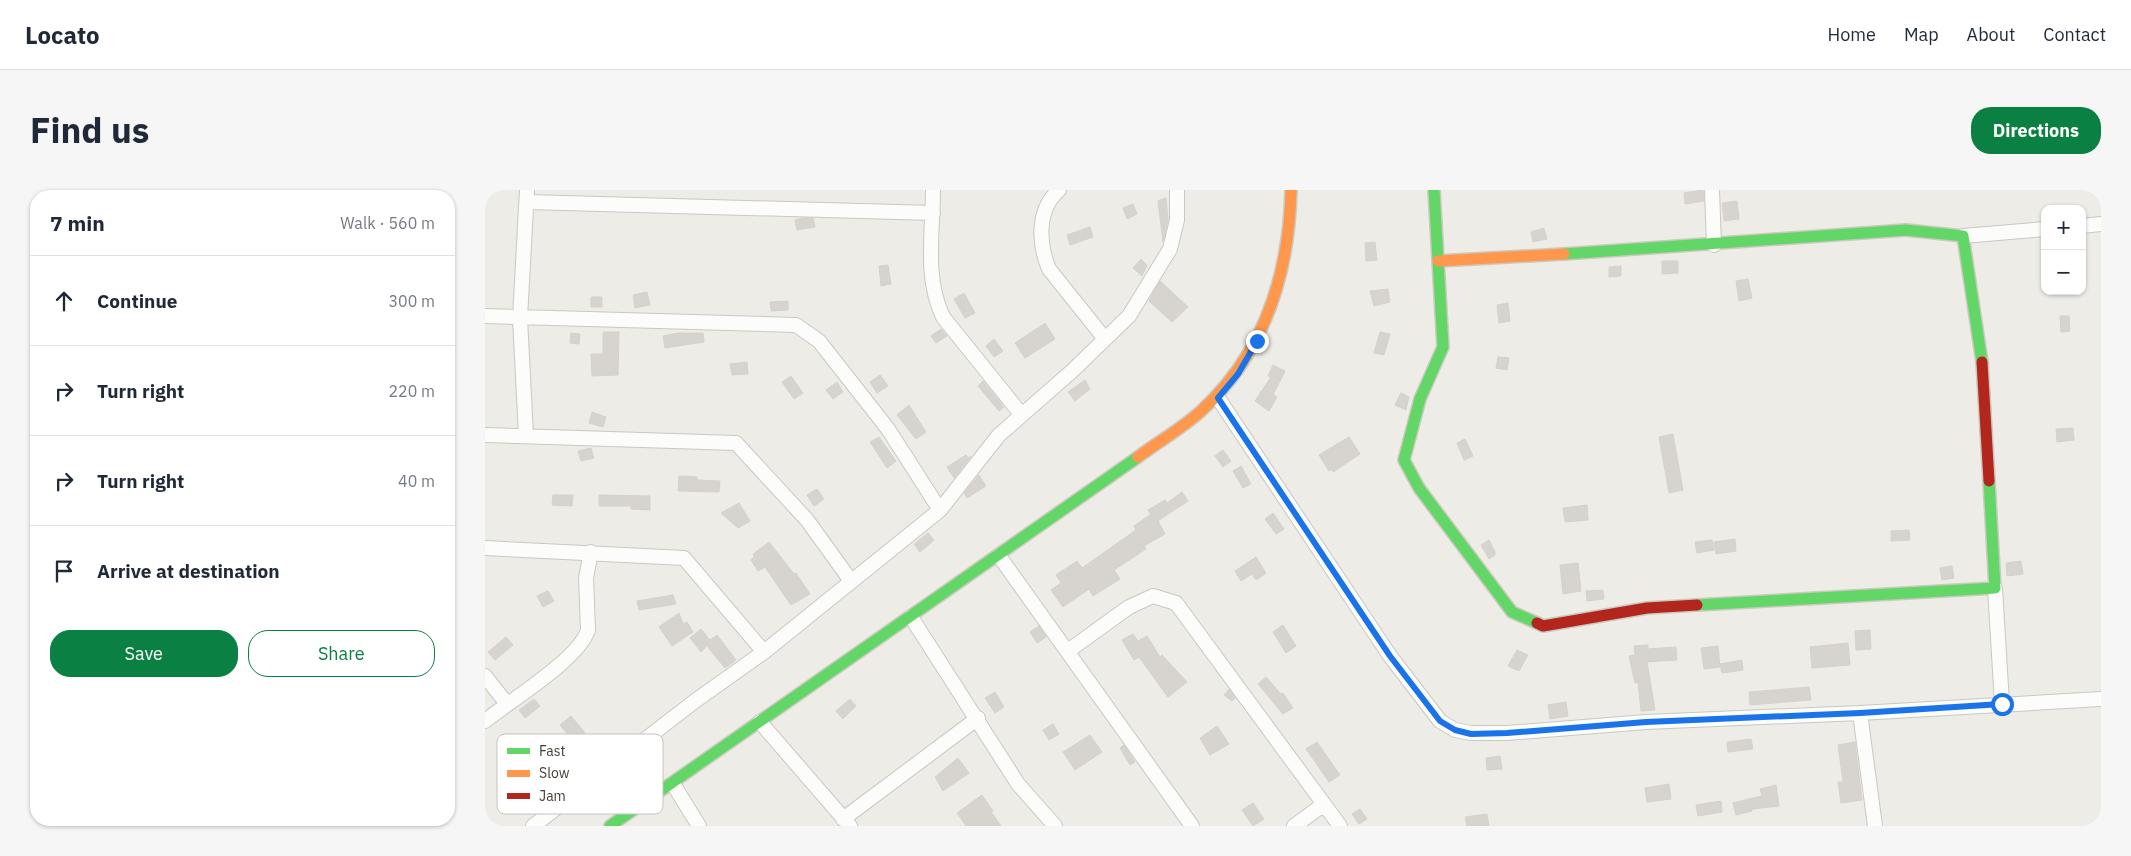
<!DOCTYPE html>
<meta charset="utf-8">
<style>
:root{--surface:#fff;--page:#f6f6f7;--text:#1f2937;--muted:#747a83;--line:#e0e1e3;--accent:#0b8043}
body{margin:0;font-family:"IBM Plex Sans",sans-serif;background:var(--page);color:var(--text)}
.controls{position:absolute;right:15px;top:15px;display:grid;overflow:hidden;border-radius:10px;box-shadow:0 1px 4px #0004}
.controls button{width:45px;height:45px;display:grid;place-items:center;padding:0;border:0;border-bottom:1px solid var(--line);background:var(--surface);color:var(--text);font:25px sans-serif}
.stop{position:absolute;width:15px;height:15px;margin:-11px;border:4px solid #1a73e8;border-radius:50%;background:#fff}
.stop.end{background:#1a73e8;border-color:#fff;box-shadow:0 1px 5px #0008}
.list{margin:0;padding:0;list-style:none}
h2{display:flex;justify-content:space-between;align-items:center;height:65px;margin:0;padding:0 20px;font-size:21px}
h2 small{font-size:16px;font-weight:400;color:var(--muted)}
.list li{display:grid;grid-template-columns:32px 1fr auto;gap:15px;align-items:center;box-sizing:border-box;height:90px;padding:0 20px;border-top:1px solid var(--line)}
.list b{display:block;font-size:19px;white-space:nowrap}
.list em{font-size:16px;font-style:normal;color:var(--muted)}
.actions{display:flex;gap:10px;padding:15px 20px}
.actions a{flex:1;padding:11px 0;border:1px solid var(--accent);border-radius:20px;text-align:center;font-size:18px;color:var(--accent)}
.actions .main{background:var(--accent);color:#fff}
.icon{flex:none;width:28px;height:28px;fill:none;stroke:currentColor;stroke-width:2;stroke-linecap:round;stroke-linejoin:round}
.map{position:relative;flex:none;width:1616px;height:636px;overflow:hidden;border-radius:20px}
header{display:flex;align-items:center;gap:30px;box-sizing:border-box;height:70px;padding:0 25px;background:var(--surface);border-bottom:1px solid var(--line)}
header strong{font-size:24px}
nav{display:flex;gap:28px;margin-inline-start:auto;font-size:18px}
.intro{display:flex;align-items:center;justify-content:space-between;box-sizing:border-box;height:120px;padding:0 30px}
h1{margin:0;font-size:35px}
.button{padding:12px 22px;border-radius:20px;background:var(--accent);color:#fff;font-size:18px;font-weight:700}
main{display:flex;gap:30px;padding:0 30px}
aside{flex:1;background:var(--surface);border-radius:20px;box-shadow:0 1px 4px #0004}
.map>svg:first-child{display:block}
</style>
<header>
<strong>Locato</strong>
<nav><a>Home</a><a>Map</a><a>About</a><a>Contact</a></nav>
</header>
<div class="intro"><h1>Find us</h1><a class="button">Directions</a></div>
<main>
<aside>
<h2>7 min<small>Walk · 560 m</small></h2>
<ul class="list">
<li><svg class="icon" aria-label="ahead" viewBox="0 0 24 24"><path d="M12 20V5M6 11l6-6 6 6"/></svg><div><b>Continue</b></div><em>300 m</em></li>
<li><svg class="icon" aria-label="right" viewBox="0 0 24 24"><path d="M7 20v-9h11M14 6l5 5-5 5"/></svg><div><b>Turn right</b></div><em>220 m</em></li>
<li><svg class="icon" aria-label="right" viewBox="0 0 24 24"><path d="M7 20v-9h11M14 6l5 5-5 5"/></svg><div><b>Turn right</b></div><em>40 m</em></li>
<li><svg class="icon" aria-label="arrive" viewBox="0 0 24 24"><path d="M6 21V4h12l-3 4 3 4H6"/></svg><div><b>Arrive at destination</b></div></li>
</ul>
<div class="actions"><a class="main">Save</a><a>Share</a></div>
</aside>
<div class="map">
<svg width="1616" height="636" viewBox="0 0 1616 636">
<rect width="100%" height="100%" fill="#edece6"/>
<path fill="#d7d4cf" stroke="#d5d2cc" d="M1218,0L1219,11L1200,14L1199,3Z
M681,8L683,29L678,52L673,11Z
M1252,11L1254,29L1239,31L1237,13Z
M648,14L652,24L642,29L638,18Z
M317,28H328L330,37L312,40L310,30Z
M605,37L608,47L585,55L582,45Z
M1059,38L1062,49L1048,52L1046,42Z
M890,52L892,70L881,71L880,53Z
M656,69L662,75L657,86L648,78Z
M1177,71H1193V83L1177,84Z
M403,75L406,94L396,96L394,76Z
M1136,76V86L1124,87V77Z
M1263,89L1267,108L1254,111L1251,91Z
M675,91L703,117L687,132L664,111Z
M903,99L905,112L889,116L885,101Z
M162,102L165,115L150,118L148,105Z
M479,103L490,123L480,128L469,109Z
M106,107H117V117H106Z
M303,111V120L286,121L285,112Z
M1023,113L1025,131L1014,133L1012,115Z
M1575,126H1584L1585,141L1576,142Z
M560,133L570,149L540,168L530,153Z
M456,139L462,146L451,153L446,146Z
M118,142H134L133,185L107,186L106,164H118Z
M895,142L905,144L899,165L889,163Z
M86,143L95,144L94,154L85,153Z
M193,143H218L219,152L180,158L178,146Z
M509,149L518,161L509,167L501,156Z
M1013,167L1024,168L1022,180L1011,178Z
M262,172L263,184L247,185L245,174Z
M788,175L800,181L788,205L792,207L784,221L770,211L786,187L783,186Z
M395,185L403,196L392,203L385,192Z
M306,186L318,203L309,209L297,192Z
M600,190L605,199L590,211L583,202Z
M498,191L519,217L514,221L493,196Z
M352,192L358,202L348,209L341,200Z
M916,203L924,207L921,220L910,215Z
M424,215L441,242L431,249L412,225Z
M107,222L121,227L118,237L104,233Z
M1588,238L1589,250L1572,252L1571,239Z
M1188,244L1198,300L1184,303L1174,247Z
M394,247L411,271L402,278L385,252Z
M864,247L875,264L848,282L847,279L844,281L834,265Z
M980,249L988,266L979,270L972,253Z
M106,258L109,268L96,271L93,261Z
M738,260L746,271L738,277L730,266Z
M481,265L483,268L486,266L469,288L462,277Z
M756,276L766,294L758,298L748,281Z
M494,285L501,296L482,308L479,303Z
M194,286L212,287V290L235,291L234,302L193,301Z
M332,299L339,309L329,316L322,305Z
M697,302L703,311L673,331L680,344L659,356L661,359L629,380L635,389L608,406L604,399L578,417L566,400L576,393L571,385L592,371L597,378L651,340L649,336L666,324L663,320L680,310L682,313Z
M68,305H88L87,316L67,315Z
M114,305L165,306V320L146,319V316H114Z
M254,313L265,331L253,338L236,323Z
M1102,315L1103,330L1080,332L1078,318Z
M788,323L799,339L791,344L780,329Z
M1424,340L1425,350L1406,351V341Z
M443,343L449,350L435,362L429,354Z
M1250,349L1251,361L1231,364L1229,352Z
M1004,350L1010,362V365L1004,369L996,355Z
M1227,350L1229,360L1212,363L1210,352Z
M284,352L309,384L311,383L325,404L306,415L280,377L273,381L266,370L269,367L268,364Z
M771,367L781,383L771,390L767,384L756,391L750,381Z
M1536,371L1538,384L1522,386L1521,373Z
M1093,373L1096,401L1078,404L1075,375Z
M1467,376L1469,388L1457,390L1455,378Z
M1118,400L1119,409L1102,411L1101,401Z
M63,401L69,411L58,417L52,406Z
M188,405L191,414L154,420L152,411Z
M194,423L198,434L202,432L208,442L187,456L174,437Z
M798,435L811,456L801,463L788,442Z
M554,436L561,447L552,453L545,442Z
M216,439L225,450L232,445L251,470L240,478L222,456L216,462L205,448Z
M1385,440L1386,459L1371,460L1370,441Z
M648,444L653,451L662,446L675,467L677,465L702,492L683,507L654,467L649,470L637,450Z
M21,447L28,455L10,470L3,462Z
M1363,453L1365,475L1327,478L1325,457Z
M1163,455V459L1191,457L1192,470L1162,472L1170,520L1156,521L1153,492L1150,493L1144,466L1150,465L1149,456Z
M1233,456L1235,477L1219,479L1216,458Z
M1032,460L1043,465L1034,481L1023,476Z
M1257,470L1258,480L1237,483L1235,474Z
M781,487L796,504L798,503L808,518L798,524L773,494Z
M1324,497L1326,510L1265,515L1264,502Z
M744,499L750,508L747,511L739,505Z
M510,502L519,517L510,523L500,508Z
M49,509L55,516L40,528L34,520Z
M365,509L371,516L358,529L351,521Z
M1081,512L1083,526L1065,529L1063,515Z
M86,526L100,543L88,551L75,535Z
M568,534L574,544L564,550L558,540Z
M732,536L744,554L725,565L715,548Z
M605,545L617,562L590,580L578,562Z
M1266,549L1268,559L1243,562L1242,552Z
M832,552L855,585L844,592L821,559Z
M1370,552L1377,610L1356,613L1353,592H1358L1353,555Z
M639,555L650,572L645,575L635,558Z
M1015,566L1017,579L1002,580L1001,568Z
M473,568L484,583L458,601L450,587Z
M1184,594L1186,609L1162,612L1160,598Z
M1291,595L1294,616L1267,619V621L1251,625L1248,613L1277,606L1275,599Z
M497,605L508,621L506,622L516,636H481L472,623Z
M1236,611L1237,622L1213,626L1211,615Z
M768,613L779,629L768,636L757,620Z
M875,619L882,629L874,634L867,624Z
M1002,624L1004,636H982L980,627Z"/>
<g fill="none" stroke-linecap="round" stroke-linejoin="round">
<defs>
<path id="street" d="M448,0C448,42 439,87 458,127L536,224
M574,0C552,19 553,53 564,79L620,149
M1227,0L1229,55
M42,12L448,23
M1597,36L1616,34
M1478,46L1560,39
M0,126L311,135L334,151L403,239L455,320
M733,208L905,466L955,531L970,540L986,543H1022L1161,532L1375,523L1616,509
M0,245L251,253L322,330L366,391
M41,246L35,128L42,0
M0,358L199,368L279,462
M514,366L707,636
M1510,398L1517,514
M426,427L533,594L570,636
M583,461L644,417L668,406L691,413L855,636
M0,486L22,514
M1375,523L1390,636
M0,531C26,510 94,469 103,440L101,388L106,362
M275,532L365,636
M188,594L214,636
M358,629L493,528
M48,636L210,511L279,462L455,320L514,245L586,182L644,126L685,59L692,30V0
M809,636L838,615"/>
<path id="fast" d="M949,0L958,157L935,209L919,270L934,298L1027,422L1052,433
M1079,64L1421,40L1478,46L1497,172
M1212,415L1510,398L1504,291
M125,636L653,267"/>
<path id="slow" d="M953,71L1079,64
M653,267C673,252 696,239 715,222C779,164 804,85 806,0"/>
<path id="jam" d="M1497,172L1504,291
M1052,433L1058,436L1162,418L1212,415"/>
</defs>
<use href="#street" stroke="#c9c8c2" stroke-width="16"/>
<use href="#fast" stroke="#ccc9be" stroke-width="14"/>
<use href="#slow" stroke="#ccc9be" stroke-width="14"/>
<use href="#jam" stroke="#ccc9be" stroke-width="14"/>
<use href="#street" stroke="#fcfcfb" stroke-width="14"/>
<use href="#fast" stroke="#63d668" stroke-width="11"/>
<use href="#slow" stroke="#ff974d" stroke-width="11"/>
<use href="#jam" stroke="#b3261e" stroke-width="11"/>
</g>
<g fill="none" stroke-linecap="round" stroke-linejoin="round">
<path stroke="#1a73e8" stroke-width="6" d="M772,151L753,184L733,208L905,466L955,531L970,540L986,544L1022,543L1161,532L1375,523L1517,514"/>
</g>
<rect x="12" y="544" width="166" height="80" rx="8" fill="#fff" stroke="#c6c4c2" stroke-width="1"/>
<rect x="22" y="558" width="23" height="6" fill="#63d668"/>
<rect x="22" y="580" width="23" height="7" fill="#ff974d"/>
<rect x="22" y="603" width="23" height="6" fill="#b3261e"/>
<g font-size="14" fill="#423c34">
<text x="54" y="566">Fast</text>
<text x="54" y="588">Slow</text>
<text x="54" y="611">Jam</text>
</g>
</svg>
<div class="controls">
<button>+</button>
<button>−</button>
</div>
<div class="stop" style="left:1517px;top:514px"></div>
<div class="stop end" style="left:772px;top:151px"></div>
</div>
</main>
